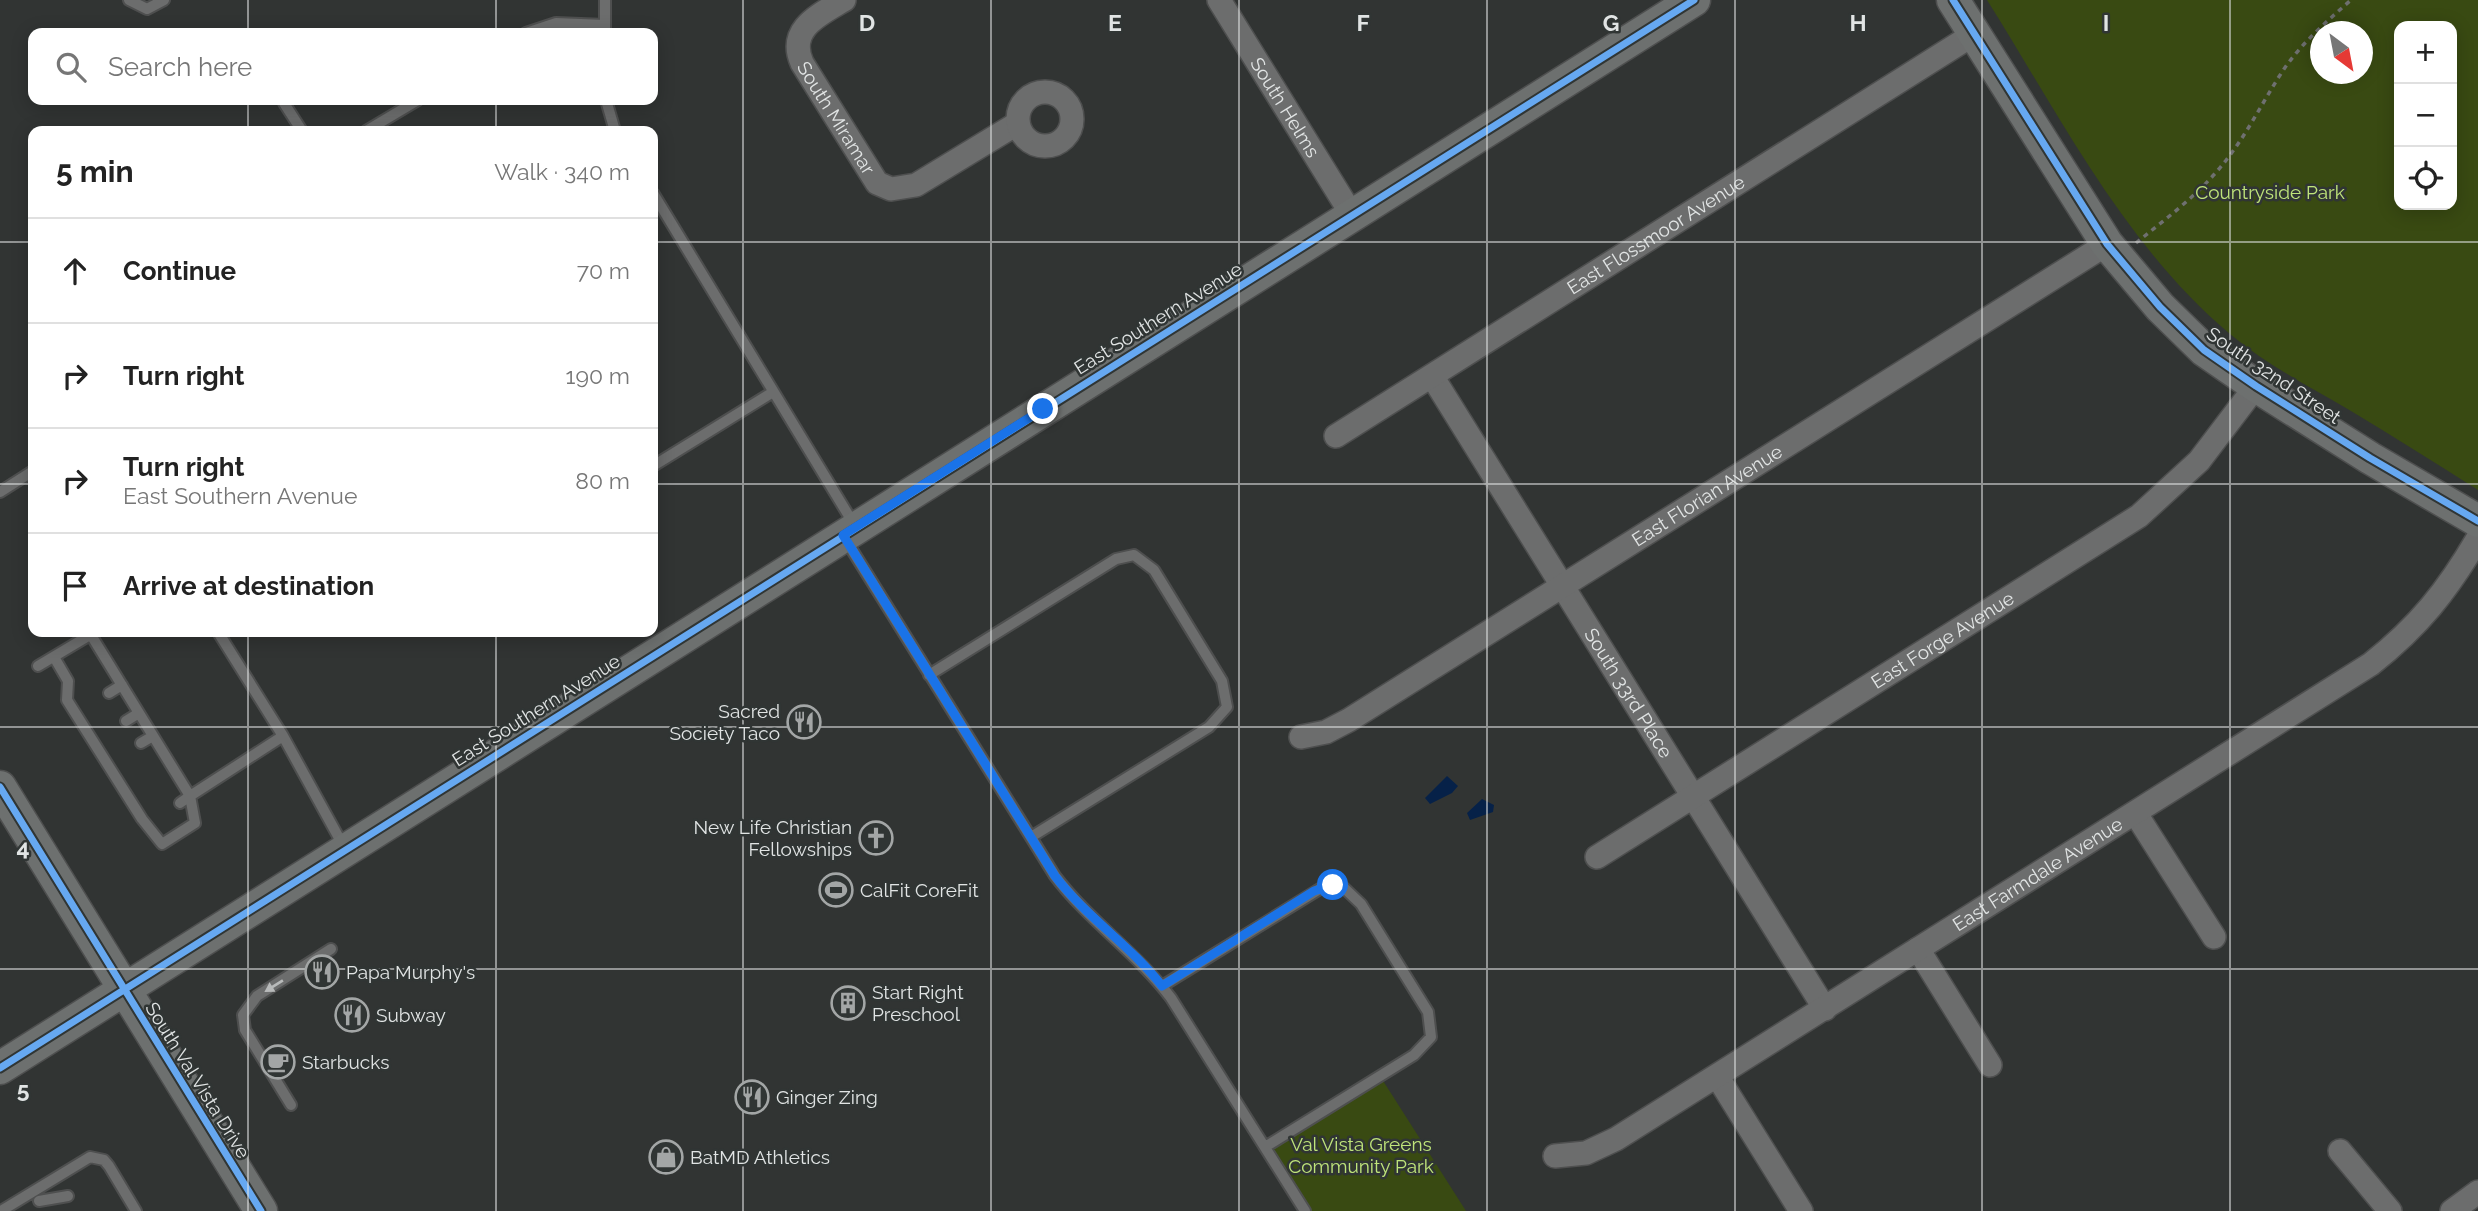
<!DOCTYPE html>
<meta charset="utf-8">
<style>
:root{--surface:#fff;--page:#f2f2f2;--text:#222;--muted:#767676;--line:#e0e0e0}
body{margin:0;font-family:Raleway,sans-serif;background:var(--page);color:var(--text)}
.controls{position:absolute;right:21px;top:21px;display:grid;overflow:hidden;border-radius:14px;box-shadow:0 4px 18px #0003}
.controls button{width:63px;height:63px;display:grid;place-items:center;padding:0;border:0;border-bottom:2px solid var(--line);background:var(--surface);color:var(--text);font:35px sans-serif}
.compass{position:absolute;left:2310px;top:21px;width:63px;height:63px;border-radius:50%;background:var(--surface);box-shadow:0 4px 18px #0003;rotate:148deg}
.stop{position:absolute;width:21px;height:21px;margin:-16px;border:5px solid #1a73e8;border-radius:50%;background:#fff}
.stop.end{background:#1a73e8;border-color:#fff;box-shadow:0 2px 7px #0008}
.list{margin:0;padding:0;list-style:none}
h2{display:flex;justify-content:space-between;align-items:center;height:91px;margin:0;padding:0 28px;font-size:30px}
h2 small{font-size:23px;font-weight:400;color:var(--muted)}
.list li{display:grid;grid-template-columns:46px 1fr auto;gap:21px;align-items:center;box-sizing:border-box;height:105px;padding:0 28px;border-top:2px solid var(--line)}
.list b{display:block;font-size:26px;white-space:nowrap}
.list p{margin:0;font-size:23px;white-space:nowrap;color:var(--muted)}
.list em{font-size:23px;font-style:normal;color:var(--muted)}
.icon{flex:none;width:38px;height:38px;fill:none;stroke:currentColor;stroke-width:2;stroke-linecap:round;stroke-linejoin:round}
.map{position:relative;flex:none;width:2478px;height:1211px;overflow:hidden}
.search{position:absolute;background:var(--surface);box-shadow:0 4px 18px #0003;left:28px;top:28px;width:630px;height:77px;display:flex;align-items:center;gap:18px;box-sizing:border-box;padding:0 24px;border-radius:14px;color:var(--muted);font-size:26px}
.panel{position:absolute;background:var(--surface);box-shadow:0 4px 18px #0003;left:28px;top:126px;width:630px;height:511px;border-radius:14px}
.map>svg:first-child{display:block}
</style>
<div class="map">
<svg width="2478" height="1211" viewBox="0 0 2478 1211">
<rect width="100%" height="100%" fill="#313433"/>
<path fill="#394a12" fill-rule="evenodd" d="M1987,0H2478V490C2436,463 2394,437 2351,411C2310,387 2267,365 2230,334C2124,245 2060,116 1987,0ZM2399,26H2452V205H2399ZM2320,32H2362V74H2320Z
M1380,1076L1466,1211H1305L1265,1147Z"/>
<path fill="#062148" d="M1447,776L1458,786L1452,793L1430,804L1425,798Z
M1482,799L1494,805L1493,812L1470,820L1467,813Z"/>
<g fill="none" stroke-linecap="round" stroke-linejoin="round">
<defs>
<path id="lane" d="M129,0L147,9L164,0
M526,33L556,23L605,25
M605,33V0
M606,100L615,131
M284,103L302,131
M366,131L418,100
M653,193L855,526
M653,466L773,392
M0,492L33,471
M844,537L1055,876C1089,921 1137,953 1171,998L1305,1211
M218,632L283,736L344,847
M91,635L190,796L180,803
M54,657L68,681L67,700L142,819L162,844L195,823L190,796L283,736
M38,666L95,632
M929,675L1116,559L1134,555L1154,570L1222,681L1227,707L1209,727L1031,837
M109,693L122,685
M126,721L139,713
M141,743L153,736
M1162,986L1323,887L1342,886L1361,904L1428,1012L1431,1037L1414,1055L1265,1147
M291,1105L245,1030L243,1015L257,996L331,949
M39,1201L68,1196
M1,1211L90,1157L104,1160L109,1166L136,1211"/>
<g id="street">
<path id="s1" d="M844,0C819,15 787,29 802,63L877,183L891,189L916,185L1018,123"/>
<path id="s2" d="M1219,0L1352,215"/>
<circle cx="1045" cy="119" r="27"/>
<path id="s3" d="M1432,376L1825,1009"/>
<path id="s4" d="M1336,436L1974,34"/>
<path id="s5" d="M1301,737L1326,732L1349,720L2107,244"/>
<path d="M2136,814L2214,937"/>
<path id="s6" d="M1597,857L2139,516L2199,461L2256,386"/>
<path d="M1918,949L1990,1065"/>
<path d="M1717,1076L1801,1211"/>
<path d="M2340,1151L2390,1211"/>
<path id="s7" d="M1555,1156L1586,1153L1616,1139L2371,664C2419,626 2447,591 2478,538"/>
<path d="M2452,1211L2478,1192"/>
</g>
<path id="secondary" d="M1953,0L2107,244L2160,307L2204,350L2256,386L2370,458L2478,521
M0,787L261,1211
M0,1068L1694,0"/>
</defs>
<use href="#lane" stroke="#4e4f4f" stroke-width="14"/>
<use href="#street" stroke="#4e4f4f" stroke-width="26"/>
<use href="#secondary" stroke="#4e4f4f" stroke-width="35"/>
<path stroke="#6f7070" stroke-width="3.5" stroke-dasharray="5 5" stroke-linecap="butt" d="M2136,243C2168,217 2202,192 2227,159C2249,131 2264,99 2284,69C2302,43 2327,21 2351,0"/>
<use href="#lane" stroke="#6c6d6d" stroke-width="10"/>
<use href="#street" stroke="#6c6d6d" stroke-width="23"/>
<use href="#secondary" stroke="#6d706f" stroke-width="32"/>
<defs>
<path id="cycleway" d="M1953,0L2107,244L2160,307L2204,350L2256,386L2370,458L2478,521
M0,787L261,1211
M0,1068L1694,0"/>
</defs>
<use href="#cycleway" stroke="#303534" stroke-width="11"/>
<use href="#cycleway" stroke="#66a8f1" stroke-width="7"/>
</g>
<defs><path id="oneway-solid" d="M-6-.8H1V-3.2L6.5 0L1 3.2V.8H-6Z" transform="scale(1.75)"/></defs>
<use fill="#b8baba" href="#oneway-solid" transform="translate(274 986) rotate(148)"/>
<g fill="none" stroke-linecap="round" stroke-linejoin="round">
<path stroke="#1a73e8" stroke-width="9" d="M1043,409L843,535L1055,876C1086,917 1130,945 1162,986L1314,891L1333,885"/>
</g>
<path fill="none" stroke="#e1e4e4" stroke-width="2" stroke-opacity="0.55" d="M248,0V33M496,0V33M743,0V1211M991,0V1211M1239,0V1211M1487,0V1211M1735,0V1211M1982,0V1211M2230,0V1211M248,100V131M496,100V131M0,242H33M653,242H2478M0,484H33M653,484H2478M248,632V1211M496,632V1211M0,727H2478M0,969H2478"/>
<defs>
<symbol id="restaurant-ring" viewBox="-11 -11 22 22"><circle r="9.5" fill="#303534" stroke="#a3a6a6" stroke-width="1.5"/><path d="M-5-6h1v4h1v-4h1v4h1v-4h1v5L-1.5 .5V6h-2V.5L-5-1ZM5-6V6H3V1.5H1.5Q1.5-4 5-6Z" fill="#a3a6a6"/></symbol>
<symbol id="church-ring" viewBox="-11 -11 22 22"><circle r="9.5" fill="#303534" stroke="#a3a6a6" stroke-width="1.5"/><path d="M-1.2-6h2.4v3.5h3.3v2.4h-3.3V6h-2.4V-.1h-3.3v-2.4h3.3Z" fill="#a3a6a6"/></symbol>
<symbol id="stadium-ring" viewBox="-11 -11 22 22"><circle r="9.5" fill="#303534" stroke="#a3a6a6" stroke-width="1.5"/><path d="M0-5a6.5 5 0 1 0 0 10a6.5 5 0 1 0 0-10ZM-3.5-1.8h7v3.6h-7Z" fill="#a3a6a6"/></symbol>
<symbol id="building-ring" viewBox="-11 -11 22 22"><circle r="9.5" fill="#303534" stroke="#a3a6a6" stroke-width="1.5"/><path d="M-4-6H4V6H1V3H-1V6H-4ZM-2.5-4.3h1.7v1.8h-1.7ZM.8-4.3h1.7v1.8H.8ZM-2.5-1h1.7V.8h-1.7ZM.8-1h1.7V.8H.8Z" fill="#a3a6a6"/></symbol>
<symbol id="cafe-ring" viewBox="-11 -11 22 22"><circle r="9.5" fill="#303534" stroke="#a3a6a6" stroke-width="1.5"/><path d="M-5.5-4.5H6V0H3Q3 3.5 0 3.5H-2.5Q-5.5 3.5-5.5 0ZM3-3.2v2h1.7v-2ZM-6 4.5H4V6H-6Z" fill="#a3a6a6"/></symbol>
<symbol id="shop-ring" viewBox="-11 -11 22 22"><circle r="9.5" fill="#303534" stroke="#a3a6a6" stroke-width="1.5"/><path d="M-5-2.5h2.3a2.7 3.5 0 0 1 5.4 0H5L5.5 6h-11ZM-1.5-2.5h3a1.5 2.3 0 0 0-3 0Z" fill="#a3a6a6"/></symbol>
</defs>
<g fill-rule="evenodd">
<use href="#restaurant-ring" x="785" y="703" width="38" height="38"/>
<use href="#church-ring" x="857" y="819" width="38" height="38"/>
<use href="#stadium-ring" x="817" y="871" width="38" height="38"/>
<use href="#restaurant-ring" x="303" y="953" width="38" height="38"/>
<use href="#building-ring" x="829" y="984" width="38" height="38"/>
<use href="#restaurant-ring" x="333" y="996" width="38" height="38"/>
<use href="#cafe-ring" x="259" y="1043" width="38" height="38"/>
<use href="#restaurant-ring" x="733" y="1078" width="38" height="38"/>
<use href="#shop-ring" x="647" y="1138" width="38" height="38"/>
</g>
<g text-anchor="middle" stroke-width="5" stroke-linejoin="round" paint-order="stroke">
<g font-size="19" fill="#e1e4e4" stroke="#303534">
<text dy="7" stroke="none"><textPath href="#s2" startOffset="126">South Helms</textPath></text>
<text dy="7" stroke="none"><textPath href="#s1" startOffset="150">South Miramar</textPath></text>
<text dy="7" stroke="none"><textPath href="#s4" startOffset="378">East Flossmoor Avenue</textPath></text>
<text transform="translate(1158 318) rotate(-32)" y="7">East Southern Avenue</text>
<text transform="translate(2274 375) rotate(34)" y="7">South 32nd Street</text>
<text dy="7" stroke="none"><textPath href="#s5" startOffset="474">East Florian Avenue</textPath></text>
<text dy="7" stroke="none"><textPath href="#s6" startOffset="408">East Forge Avenue</textPath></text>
<text dy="7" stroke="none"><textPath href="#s3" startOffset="373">South 33rd Place</textPath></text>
<text transform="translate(536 710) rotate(-32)" y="7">East Southern Avenue</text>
<text dy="7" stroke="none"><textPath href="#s7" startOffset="562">East Farmdale Avenue</textPath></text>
<text transform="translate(198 1080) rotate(58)" y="7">South Val Vista Drive</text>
</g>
<g font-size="19" fill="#bfe47a" stroke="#303534">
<text x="2270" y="199">Countryside Park</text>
<text x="1361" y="1151">Val Vista Greens<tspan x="1361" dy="22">Community Park</tspan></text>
</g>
<g font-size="19" fill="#e1e4e4" stroke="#303534" text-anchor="start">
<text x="780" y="718" text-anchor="end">Sacred<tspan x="780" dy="22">Society Taco</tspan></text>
<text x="852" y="834" text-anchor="end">New Life Christian<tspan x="852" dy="22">Fellowships</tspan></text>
<text x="860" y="897">CalFit CoreFit</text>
<text x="346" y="979">Papa Murphy's</text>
<text x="872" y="999">Start Right<tspan x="872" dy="22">Preschool</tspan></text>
<text x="376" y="1022">Subway</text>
<text x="302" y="1069">Starbucks</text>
<text x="776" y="1104">Ginger Zing</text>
<text x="690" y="1164">BatMD Athletics</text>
</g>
</g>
<g font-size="23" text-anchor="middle" font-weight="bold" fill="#e1e4e4" stroke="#303534" stroke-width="5" stroke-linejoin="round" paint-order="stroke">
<text x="867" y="31">D</text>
<text x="1115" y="31">E</text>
<text x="1363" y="31">F</text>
<text x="1611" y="31">G</text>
<text x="1858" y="31">H</text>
<text x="2106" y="31">I</text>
<text x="23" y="856">4</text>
<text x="23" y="1098">5</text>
</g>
</svg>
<div class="controls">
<button>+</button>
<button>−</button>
<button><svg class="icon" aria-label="locate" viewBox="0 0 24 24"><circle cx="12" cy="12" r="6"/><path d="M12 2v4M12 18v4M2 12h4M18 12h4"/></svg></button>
</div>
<svg class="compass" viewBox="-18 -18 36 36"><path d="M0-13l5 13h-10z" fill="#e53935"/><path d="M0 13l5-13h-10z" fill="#767676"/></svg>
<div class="stop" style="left:1333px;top:885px"></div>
<div class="stop end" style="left:1043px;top:409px"></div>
<div class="search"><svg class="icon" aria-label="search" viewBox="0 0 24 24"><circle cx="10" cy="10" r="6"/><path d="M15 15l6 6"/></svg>Search here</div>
<section class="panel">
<h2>5 min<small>Walk · 340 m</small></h2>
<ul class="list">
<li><svg class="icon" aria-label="ahead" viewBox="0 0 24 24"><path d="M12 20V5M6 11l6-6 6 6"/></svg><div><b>Continue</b></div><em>70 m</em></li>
<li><svg class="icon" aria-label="right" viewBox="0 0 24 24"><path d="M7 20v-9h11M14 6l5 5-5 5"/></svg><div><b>Turn right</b></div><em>190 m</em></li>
<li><svg class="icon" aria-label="right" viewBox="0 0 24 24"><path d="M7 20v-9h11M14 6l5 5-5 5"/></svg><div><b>Turn right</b><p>East Southern Avenue</p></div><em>80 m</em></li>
<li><svg class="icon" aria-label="arrive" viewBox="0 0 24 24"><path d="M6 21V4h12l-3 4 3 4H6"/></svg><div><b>Arrive at destination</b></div></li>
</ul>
</section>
</div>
